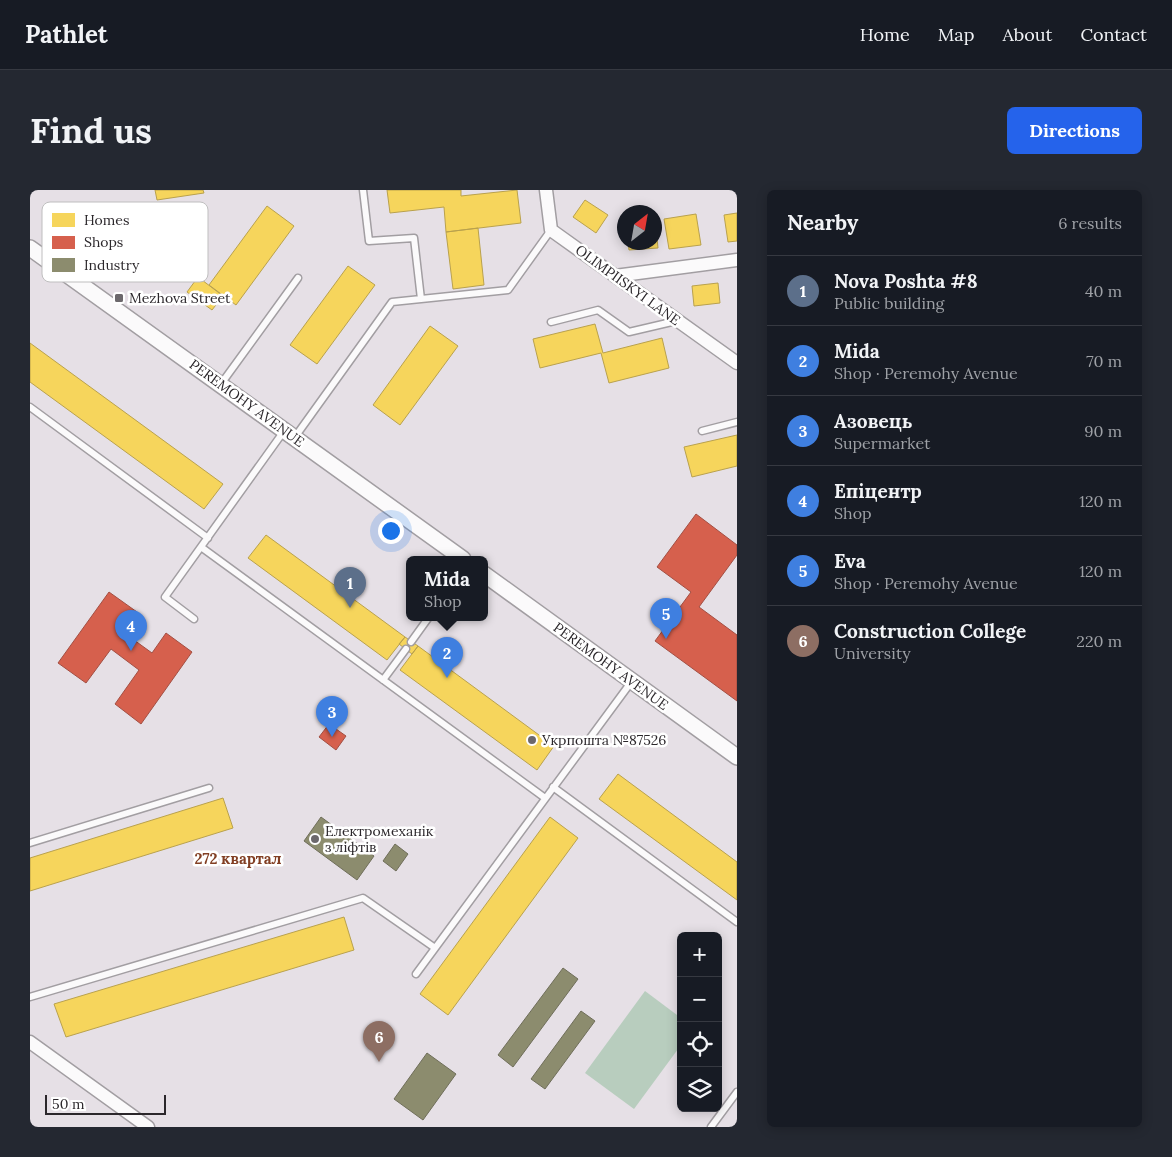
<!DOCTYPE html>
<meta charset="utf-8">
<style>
:root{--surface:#171b24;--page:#242831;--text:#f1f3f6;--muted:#9ea1a6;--line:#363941;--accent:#2563eb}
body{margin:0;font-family:Lora,serif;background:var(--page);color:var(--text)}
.controls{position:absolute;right:15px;bottom:15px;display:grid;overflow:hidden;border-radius:8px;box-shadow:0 2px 12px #0003}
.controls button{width:45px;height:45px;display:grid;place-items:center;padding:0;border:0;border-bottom:1px solid var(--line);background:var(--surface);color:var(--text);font:25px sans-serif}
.compass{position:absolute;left:587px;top:15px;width:45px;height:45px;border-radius:50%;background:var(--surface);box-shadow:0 2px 12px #0003;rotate:31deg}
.scale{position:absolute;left:15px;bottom:12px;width:121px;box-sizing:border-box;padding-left:5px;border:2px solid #2b272b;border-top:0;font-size:14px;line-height:18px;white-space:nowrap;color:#2b272b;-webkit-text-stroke:4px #fff;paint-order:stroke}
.you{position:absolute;left:360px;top:340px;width:18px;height:18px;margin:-12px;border:4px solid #fff;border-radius:50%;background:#1a73e8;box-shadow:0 0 0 8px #1a73e833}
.badge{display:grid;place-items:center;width:32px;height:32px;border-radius:50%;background:var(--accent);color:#fff;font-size:16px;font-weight:700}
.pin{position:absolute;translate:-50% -41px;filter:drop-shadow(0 1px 2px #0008)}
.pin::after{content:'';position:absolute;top:26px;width:18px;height:15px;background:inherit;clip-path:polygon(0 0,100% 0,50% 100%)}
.popup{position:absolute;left:376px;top:366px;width:82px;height:65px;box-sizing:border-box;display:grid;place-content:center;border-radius:8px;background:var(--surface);filter:drop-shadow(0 1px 4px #0005);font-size:16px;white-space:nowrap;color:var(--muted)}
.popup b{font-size:19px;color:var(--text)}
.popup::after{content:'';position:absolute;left:50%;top:100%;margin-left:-10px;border:10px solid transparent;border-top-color:var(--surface)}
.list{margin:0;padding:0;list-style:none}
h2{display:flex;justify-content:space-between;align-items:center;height:65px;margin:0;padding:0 20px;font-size:21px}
h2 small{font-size:16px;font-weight:400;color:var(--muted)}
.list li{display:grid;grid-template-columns:32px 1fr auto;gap:15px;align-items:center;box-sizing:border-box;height:70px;padding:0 20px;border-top:1px solid var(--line)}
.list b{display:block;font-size:19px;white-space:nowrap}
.list p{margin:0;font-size:16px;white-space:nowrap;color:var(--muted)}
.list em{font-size:16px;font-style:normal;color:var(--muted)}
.icon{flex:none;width:28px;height:28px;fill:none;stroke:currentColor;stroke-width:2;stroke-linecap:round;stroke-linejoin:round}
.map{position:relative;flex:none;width:707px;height:937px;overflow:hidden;border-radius:8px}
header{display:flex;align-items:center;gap:30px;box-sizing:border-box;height:70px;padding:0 25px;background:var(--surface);border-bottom:1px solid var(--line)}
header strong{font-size:24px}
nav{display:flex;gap:28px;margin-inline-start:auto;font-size:18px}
.intro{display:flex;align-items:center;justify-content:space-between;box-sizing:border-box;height:120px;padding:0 30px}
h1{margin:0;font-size:35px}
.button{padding:12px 22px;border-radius:8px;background:var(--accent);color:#fff;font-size:18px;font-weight:700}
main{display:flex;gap:30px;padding:0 30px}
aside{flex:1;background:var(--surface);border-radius:8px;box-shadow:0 2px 12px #0003}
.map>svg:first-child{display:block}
</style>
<header>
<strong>Pathlet</strong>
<nav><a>Home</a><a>Map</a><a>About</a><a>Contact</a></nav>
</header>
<div class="intro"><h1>Find us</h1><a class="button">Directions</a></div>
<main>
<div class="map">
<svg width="707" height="937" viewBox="0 0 707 937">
<rect width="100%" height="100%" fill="#e6e0e6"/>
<path fill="#b8cdbe" d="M615,801L651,828V855L604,919L555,883Z"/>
<path fill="#f6d55c" stroke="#b9a14d" d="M125,0H173L174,3L127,10Z
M357,0H431V6L487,0L491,33L416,42L414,17L360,23Z
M555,10L578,25L566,43L543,27Z
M237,16L264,36L206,115L179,95Z
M707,23V51L698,52L694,25Z
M666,24L671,55L639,59L634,29Z
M448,38L454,95L423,99L416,42Z
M624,38H626L628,58L599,60L598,52H624Z
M318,76L345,95L287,174L260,155Z
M168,87L193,106L182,120L157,102Z
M688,93L690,113L664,116L662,96Z
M565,134L573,163L632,148L639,178L579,193L571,163L510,178L503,149Z
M400,136L428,156L370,235L343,215Z
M0,153L193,294L174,319L0,192Z
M707,245V276L662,287L654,257Z
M236,345L375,447L357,470L218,368Z
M375,447L388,456L382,464L369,454Z
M388,456L524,556L507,580L370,480Z
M588,584L707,672V710L569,609Z
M193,608L203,638L0,701V668Z
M520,627L548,648L418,825L390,804Z
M314,727L324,760L36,847L24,814Z"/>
<path fill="#d6604d" stroke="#a34f43" d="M666,324L707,355V365L669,417L707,445V511L625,451L661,402L627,377Z
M79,402L107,422L93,442L122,463L136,443L162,462L111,534L85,514L109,480L81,459L56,493L28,473Z
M299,534L316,546L306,560L289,547Z"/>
<path fill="#8c8c6e" stroke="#6f6e5a" d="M291,627L344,666L327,690L274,651Z
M365,654L378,664L366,681L353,671Z
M533,778L548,789L483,877L468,865Z
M551,821L565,831L515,899L501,889Z
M397,863L426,884L393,930L364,909Z"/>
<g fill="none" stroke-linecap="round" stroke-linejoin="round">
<defs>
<path id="service" d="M333,0L339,51L384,48L391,109
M521,132L568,120L599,142L646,131
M191,194L268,88
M0,217L178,348
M672,241L707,232
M265,247L362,112L478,100L521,40
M171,357L515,608
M164,429L135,407L254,241
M381,452L399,427
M353,490L376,459
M523,597L707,732
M0,653L179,598
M386,784L602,491
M0,807L333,708L405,758
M681,937L707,902"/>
<path id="minor" d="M516,0L521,40L707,173
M585,86L707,70
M0,852L118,937"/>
<path id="tertiary" d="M0,58L433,369
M454,384L707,567"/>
</defs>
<use href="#service" stroke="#a29ea2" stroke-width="9"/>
<use href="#minor" stroke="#a29ea2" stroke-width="15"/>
<use href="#tertiary" stroke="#a29ea2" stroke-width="18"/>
<use href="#service" stroke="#fbfafb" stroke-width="6"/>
<use href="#minor" stroke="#fbfafb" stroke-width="12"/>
<use href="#tertiary" stroke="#fbfafb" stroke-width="15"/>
</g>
<g fill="#6c686c" stroke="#fff" stroke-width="2">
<rect x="84" y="103" width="10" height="10" rx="2.5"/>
<circle cx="502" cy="550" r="5"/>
<circle cx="285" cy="649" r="5"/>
</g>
<g text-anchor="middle" stroke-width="5" stroke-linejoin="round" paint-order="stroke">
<g font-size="14" fill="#2b272b" stroke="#fff">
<text transform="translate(598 95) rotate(36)" y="5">OLIMPIISKYI LANE</text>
<text transform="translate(217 213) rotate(36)" y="5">PEREMOHY AVENUE</text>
<text transform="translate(581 476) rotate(36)" y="5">PEREMOHY AVENUE</text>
</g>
<g font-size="14" fill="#2b272b" stroke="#fff" text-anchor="start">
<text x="99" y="113">Mezhova Street</text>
<text x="512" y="555">Укрпошта №87526</text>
<text x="295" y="646">Електромеханік<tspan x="295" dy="16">з ліфтів</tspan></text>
</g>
<g font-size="15" font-weight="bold" fill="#823f24" stroke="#fff">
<text x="208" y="674">272 квартал</text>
</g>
</g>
<rect x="12" y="12" width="166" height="80" rx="8" fill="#fff" stroke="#bfbebf" stroke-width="1"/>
<rect x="22" y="23" width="23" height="14" fill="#f6d55c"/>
<rect x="22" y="46" width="23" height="13" fill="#d6604d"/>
<rect x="22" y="68" width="23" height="14" fill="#8c8c6e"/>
<g font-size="14" fill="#2b272b">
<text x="54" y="35">Homes</text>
<text x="54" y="57">Shops</text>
<text x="54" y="80">Industry</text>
</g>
</svg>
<div class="controls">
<button>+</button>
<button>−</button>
<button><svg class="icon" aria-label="locate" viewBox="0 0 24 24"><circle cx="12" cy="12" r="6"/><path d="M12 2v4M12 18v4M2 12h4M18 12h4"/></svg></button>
<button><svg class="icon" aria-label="layers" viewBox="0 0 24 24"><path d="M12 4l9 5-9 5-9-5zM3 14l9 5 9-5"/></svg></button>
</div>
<svg class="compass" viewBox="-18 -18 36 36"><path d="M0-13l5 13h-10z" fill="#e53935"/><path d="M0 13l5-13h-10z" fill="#9ea1a6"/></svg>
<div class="scale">50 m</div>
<div class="you"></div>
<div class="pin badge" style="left:320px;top:418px;background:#5c6f8a">1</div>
<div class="pin badge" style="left:417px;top:488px;background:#3f7fe0">2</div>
<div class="popup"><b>Mida</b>Shop</div>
<div class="pin badge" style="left:302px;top:547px;background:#3f7fe0">3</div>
<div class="pin badge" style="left:101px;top:461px;background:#3f7fe0">4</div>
<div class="pin badge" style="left:636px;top:449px;background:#3f7fe0">5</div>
<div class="pin badge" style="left:349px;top:872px;background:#8d6e63">6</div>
</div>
<aside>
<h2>Nearby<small>6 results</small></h2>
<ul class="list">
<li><span class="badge" style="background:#5c6f8a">1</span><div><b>Nova Poshta #8</b><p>Public building</p></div><em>40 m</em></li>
<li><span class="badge" style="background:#3f7fe0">2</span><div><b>Mida</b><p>Shop · Peremohy Avenue</p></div><em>70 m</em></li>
<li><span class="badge" style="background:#3f7fe0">3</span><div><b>Азовець</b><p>Supermarket</p></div><em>90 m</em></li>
<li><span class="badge" style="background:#3f7fe0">4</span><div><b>Епіцентр</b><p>Shop</p></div><em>120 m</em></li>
<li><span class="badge" style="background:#3f7fe0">5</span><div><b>Eva</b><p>Shop · Peremohy Avenue</p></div><em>120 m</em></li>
<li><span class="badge" style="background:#8d6e63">6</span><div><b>Construction College</b><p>University</p></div><em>220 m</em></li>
</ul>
</aside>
</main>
